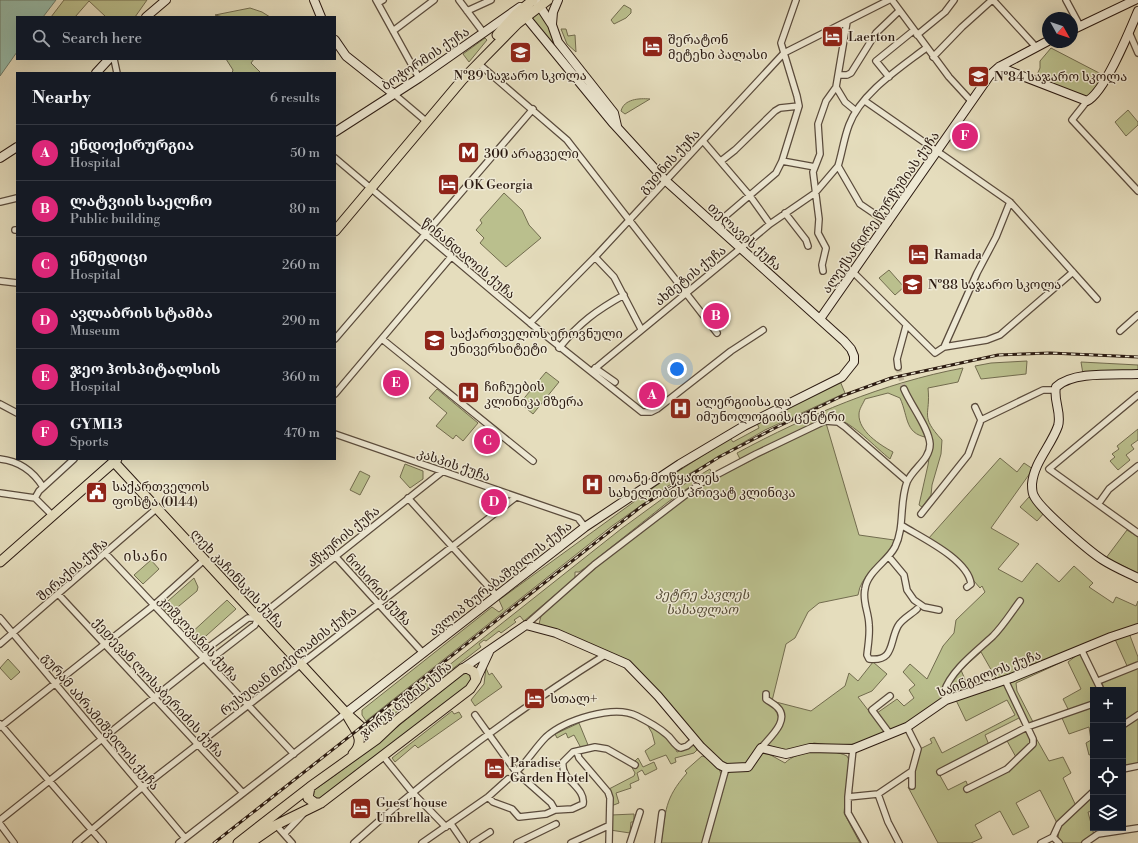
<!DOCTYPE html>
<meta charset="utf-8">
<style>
:root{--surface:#171b24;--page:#20242c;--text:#f1f3f6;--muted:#9ea1a6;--line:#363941;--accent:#db2777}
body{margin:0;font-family:"Libre Bodoni","Noto Serif Georgian",serif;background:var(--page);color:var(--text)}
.controls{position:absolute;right:12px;bottom:12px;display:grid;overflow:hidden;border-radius:0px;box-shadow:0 4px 16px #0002}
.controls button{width:36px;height:36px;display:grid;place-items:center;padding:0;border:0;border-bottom:1px solid var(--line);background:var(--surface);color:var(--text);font:20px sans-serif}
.compass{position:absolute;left:1042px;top:12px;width:36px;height:36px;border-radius:50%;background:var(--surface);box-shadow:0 4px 16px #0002;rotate:130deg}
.you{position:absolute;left:677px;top:369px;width:14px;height:14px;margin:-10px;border:3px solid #fff;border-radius:50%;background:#1a73e8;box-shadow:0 0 0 6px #1a73e833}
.badge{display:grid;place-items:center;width:26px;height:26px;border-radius:50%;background:var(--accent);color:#fff;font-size:13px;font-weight:700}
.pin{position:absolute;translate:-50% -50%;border:2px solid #fff;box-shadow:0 1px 4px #0006}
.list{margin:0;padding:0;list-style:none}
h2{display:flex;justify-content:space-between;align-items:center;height:52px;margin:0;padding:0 16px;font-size:17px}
h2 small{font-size:13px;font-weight:400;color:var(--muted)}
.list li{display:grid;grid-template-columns:26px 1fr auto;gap:12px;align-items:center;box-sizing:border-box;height:56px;padding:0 16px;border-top:1px solid var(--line)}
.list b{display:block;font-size:15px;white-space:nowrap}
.list p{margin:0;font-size:13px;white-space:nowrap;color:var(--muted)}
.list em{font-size:13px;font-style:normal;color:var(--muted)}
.icon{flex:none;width:22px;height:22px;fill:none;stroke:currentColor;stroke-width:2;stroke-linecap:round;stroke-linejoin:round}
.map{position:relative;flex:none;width:1138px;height:843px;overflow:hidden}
.search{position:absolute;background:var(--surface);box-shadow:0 4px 16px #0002;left:16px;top:16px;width:320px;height:44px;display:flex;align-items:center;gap:10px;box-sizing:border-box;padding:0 14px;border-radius:0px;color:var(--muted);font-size:15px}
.panel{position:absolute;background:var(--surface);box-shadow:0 4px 16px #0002;left:16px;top:72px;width:320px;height:388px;border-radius:0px}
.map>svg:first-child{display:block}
</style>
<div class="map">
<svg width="1138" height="843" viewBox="0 0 1138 843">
<rect width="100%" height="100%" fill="#e5ddbd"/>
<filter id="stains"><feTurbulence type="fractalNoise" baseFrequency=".005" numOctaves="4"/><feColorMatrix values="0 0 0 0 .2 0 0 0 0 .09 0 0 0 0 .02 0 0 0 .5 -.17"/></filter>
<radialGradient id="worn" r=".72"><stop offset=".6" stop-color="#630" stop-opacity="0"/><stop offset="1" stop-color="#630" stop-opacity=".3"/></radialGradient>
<path fill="#babf8d" stroke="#726c4f" d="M64,0H147L135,17H106L89,1L75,17H51Z
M624,5L631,9V13L626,18L614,24L611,20Z
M250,8L262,12L270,17H223L215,15Z
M538,10L548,21L556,45L587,83L586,85L531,18Z
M561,29H566L568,36L575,35L576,52L567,44Z
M485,38L487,40L469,62L463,54Z
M1051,48L1103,75L1091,95L1084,98L1036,77L1040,68V61Z
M226,59H254L251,63L261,73H232L233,70Z
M650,99L625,114L621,111C624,99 639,98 650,99Z
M1128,110L1138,122V125L1126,136L1115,122Z
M504,193L522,210L529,225L541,238L506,267L480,243L484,238L476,230L482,223L480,220Z
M889,270L904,287L895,295L879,278Z
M1027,361L1026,374L981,379L975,366L991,363Z
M1081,362L1138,365V372L1083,374Z
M963,368L958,382L928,388C931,416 919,415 942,440L941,454L932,485L931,495L922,507L919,505L928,465L932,438C904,436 909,418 900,398L888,393L865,399C863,404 859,409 859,414C858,431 880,445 893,452L890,459C876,448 852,422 835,418C831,417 827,418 823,419L740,459L737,453C808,415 883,383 963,368Z
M546,372L559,382L533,414L520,403Z
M840,381L845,393L765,430L668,486L612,526L366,721L362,715V710L492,607L499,612L503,609L499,600L657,485L730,438L733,442L759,428L757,423Z
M437,389L478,423L463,441L456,435L453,439L436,426L447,413L429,398Z
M826,423L859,535L894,540C893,544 891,549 889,552C878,568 861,574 858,595L819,603L808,612L795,638L786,644L772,701L811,711L845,686L849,673L858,681L873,662L887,674L872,691L858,697L885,732L858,744L829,745L814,743L800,748L785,751L762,743L758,748L785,763C797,750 831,748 847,756L849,760L844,813L860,843H707L717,811L725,778L728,773L733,770L705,748L631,664L541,627L539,624L541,616L615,551L687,495L718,477Z
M1138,429V440L1131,445L1134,449L1126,455L1130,460L1118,470L1110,461L1115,457L1112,454L1119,449L1117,446Z
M1000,458L1017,472L1024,463L1033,469L991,528L1019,544L998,569L1022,582L1037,563L1059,582L1074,566L1093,583L1089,587L1113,603L1116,597L1136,606L1138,601V625L997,680L981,652L961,670L969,689L906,724L889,731L877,713L897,699L904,706L914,698L909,690L915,685L903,672L910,664L927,679L943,646L954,633L956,620L985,592L982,586L980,588L948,551L928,539Z
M405,464L423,471V479L410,488L400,477Z
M710,469L711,472L668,502L585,568L579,572H575V578L524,621L520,616L514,620L516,622L501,633L499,631L486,641L484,640L479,644L481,647L381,724L373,730L371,727L621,529L673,491Z
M360,471L370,476L360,495L350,490Z
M1029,497L1044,513L1037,521L1020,507Z
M1127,530L1138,537V573L1106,558Z
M151,560L159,569L143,584L134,575Z
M194,578L198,587L197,591L167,616L163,611L172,606L168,601Z
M227,600L236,609L197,644L189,635Z
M1129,633L1138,657V663L1128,668L1114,637Z
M1081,652L1099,690H1093V702L1069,711L1063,699L1081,689L1068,662Z
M1068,657L1062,662L1016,683L1017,691L1033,722L1024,726L1019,718L985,735L989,745L938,772L948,790L966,781L969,789L971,788L1026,754L1034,748L1036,738L1049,761L1063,757L1071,773L1063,778L1076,806L1057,823L1040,790L1016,803L1029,827L1013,835L1000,811L975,825L982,838L971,843H938L908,787L914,783V774L920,749L932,743L930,739L934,737L942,753L1015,715L1007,700L966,721L955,698Z
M8,659L20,672L11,680L0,668Z
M1138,667V764L1127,766L1123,760V690H1104L1102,682Z
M486,668L489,675L492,673L502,687L475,706L471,700L484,684Z
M467,673L472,678L471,683L322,799H313L312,792L314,790C366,755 413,713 463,674Z
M1093,705V754L1089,755L1086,743L1091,740L1089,727L1069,734L1062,718Z
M452,711L454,714L459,712L462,717L418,748L415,745L395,762L392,758Z
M579,723L588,745L581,748L574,735L568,738L566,733L557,738L555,734Z
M648,726C661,733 671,738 677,752L689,748L695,743L697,750L694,753L675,758L676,762L671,764L666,755L650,761L645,751L655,744L652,733Z
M1027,729C1034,745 1028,747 1017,759L1006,739Z
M622,754L634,762L638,758L643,767L654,762L657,769L645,775L642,770L637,773L639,780L630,784L631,788L616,793L619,803L611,806L609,789L634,776L635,773L630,764L620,758Z
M702,756C715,759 722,768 721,781L703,843H661C666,811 664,799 687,773L685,771Z
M1093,795V811L1088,812L1094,835L1082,843H1062L1058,838L1060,824Z
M634,814V822H631L630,833L610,830L611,815Z"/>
<path fill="#97bdab" stroke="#6c7c6d" d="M0,0H56L43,17H17V52L0,76Z"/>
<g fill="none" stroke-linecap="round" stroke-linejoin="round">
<path stroke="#c0b69b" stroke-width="5.5" stroke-dasharray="5.5 3" stroke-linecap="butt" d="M898,367L904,389"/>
<defs>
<path id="street" d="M376,0L419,78
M459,0L483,32
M892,0L949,77L971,101
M993,0L1036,47
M1066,0L1080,26
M378,3L383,0
M467,11L491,0
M393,31L434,0
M1129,32L1138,53
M917,35L945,12L954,0
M933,57L962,27L992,0
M114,59L117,73
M479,64L567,140L717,333
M838,75H847L851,73L876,33L899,11
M889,77L876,61L913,31
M836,87L845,102L856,111
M394,94L427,122
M865,101L1010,202L1097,299
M1087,101L1072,120L1138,191
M703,141L750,196L770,224
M335,158L530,323L642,412H651L657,409L731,351L763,330
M721,161L735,150L775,111L780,108L799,106
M782,161L815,167
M0,202L17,198
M785,213L806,240L808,246
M888,223L860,204L838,166C842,153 844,138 849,125C861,93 900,68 926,48
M715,225L776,173L782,161L799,106L797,96L784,53L889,0
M15,230H17
M595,257L614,277L641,329
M823,271L822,265L826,248L818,233L819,219L813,172L820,154L818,124L826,101L836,87L847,22
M853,272L935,353L944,347L977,273L996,237L1010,202
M0,281L17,283
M530,323L595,257L784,53L781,43L796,0
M1120,331L1138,315
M335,339L533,109
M382,339L533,461
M944,347L987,340L1000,335L1073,272
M559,348C579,323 597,310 624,295
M898,367L897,359L906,326
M595,368L615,382
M592,371L770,224L815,193L838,166
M904,389C910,404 929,428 930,444C930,460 913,468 907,482C899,503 905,527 895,547C887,562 867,572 865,589C862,601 869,613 869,625C870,635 868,645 867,655L869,659C895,662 889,642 898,626C902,619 912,614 917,609
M335,394L451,257
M1138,395L1049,469L1138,533
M0,404L17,413
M975,407L981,420
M335,434L578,518L585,527
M0,459C18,461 33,471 43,487
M0,493L35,498L53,516
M35,498L39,491L74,459
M408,498L497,596
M1099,503L1109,489L1138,466
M921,514L968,455L981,420L1043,390H1055
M901,525C920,537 968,559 971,584L967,587
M106,554L294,754
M335,556L423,653
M889,557L904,575L907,590L914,600L924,607L939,610
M59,595L243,793
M0,618L185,838
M526,625L594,565L701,483L756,454L825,421L838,422L845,427L907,481
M0,644L156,509
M1081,649L1101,690
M204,658L215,656L255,625L258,618L443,471
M1098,681L1138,665
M946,700L944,692C951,670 977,651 993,636C1003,626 1011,613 1020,601
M475,715L516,772L551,803L555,810L572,809L583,804C586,787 560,780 563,762L573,752L595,747L607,749L635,765
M0,724L103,843
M1123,725L1138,715
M0,727L153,606L204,560
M889,733L872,710L890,696
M761,748C769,738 791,720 777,707C774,704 770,702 766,699V694
M853,749L848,797V813L865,843
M577,752L579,758L608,792L610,798L609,843
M383,756L412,792L446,827
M1123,769L1138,766
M516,772C527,762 535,748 546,737C565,720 614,704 637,716C647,721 658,727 666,734C672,738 674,746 681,748L687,746L694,740
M940,772L1027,727L1093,704
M912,786V771
M967,789L1007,769L1033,744V739L1005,680
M878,794L912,771L918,749L907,727
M488,797L493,802L512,809L519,817L546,814L555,810
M848,797L878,794L888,822L899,843
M0,820L204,658L209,647L248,618H258
M0,824L14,843
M451,824L464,843
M276,825L284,834L303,814
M284,834L292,843
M1053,837L1059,824L1093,792
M76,843L139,790L516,497
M179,843L346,713
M354,843C432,773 516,711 605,655
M422,843L488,797L508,779
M473,843L490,832
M517,843L556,824
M571,843L608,826
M630,843L640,812
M658,843L662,813
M705,843L726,768
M1041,843L1053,837L1059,843
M1085,843L1098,834L1138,828"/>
<path id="secondary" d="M314,0L321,17
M537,2L552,25L558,42L614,113L617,126
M146,17L166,0
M552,24L553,12L558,0
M1072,30L1135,0
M335,40L346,56L394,94
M999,67L1087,101C1105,92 1130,30 1138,11
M96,73L109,59
M335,132L419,78L520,7
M0,158L17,147
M820,319L990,75L999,67L1048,41
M1138,374C1115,375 1073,371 1056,387C1053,400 1062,413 1058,426C1051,446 1034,462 1032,484C1032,487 1032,493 1034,496C1040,509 1089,551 1103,560C1114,567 1126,572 1138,578
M462,669L526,625L556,633L627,664L658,696L701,747L720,765L726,768L748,767L761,748L786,754L810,748L853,749L907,727L946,700L1011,678L1111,637L1138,628
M476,680L489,652
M346,713L585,527L680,464L744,426L842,377L854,362V356L851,349L844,341L666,181L612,122L525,16L526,12"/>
<path id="primary" d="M497,35L516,14L533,0
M335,231L462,80L517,24L548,0
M114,462L346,713L369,734H376L384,729
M0,562L117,459
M347,715C354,729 367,740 353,754
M310,787L308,798L315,803H321
M238,843L310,787L377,739L396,721L462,669L467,668L474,672L476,680L470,689L321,803L276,825L250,843"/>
</defs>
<use href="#street" stroke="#5a4b3c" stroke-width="8"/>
<use href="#secondary" stroke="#2b1a11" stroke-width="10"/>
<use href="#primary" stroke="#2b1a11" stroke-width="11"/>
<use href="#street" stroke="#eee9d4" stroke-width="5.5"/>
<use href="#secondary" stroke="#eee9d4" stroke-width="8"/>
<use href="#primary" stroke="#e5ddbd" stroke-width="9"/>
<defs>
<path id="rail" d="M214,843L642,506L719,457L775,428L842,396L891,378L998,355L1050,353L1138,357"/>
</defs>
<use href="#rail" stroke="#2b1a11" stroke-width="3"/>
<use href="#rail" stroke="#eee9d4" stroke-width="1.5" stroke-dasharray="4.5" stroke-linecap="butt"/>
</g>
<defs>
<symbol id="hotel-square" viewBox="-11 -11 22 22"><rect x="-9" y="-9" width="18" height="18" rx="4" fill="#8f2418" stroke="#eee9d4"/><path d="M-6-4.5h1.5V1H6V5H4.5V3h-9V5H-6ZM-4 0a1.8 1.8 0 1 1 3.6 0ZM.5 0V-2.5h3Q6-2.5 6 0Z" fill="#fff"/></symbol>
<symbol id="school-square" viewBox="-11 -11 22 22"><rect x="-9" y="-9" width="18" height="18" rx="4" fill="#8f2418" stroke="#eee9d4"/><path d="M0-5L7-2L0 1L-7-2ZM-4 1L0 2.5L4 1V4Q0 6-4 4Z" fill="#fff"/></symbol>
<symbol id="metro-square" viewBox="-11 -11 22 22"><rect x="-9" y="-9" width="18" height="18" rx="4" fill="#8f2418" stroke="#eee9d4"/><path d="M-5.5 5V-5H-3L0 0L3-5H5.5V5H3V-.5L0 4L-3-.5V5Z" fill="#fff"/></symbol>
<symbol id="university-square" viewBox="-11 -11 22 22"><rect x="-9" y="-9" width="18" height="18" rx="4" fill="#8f2418" stroke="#eee9d4"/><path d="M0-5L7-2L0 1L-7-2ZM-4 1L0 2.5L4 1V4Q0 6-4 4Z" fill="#fff"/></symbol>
<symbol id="hospital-square" viewBox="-11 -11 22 22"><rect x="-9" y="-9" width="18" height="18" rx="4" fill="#8f2418" stroke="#eee9d4"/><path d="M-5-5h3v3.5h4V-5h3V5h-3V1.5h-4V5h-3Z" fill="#fff"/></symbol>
<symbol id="civic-square" viewBox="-11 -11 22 22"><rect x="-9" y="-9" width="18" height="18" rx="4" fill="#8f2418" stroke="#eee9d4"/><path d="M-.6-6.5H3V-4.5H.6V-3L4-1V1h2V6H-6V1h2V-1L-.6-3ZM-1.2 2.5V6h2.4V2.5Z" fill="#fff"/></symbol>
</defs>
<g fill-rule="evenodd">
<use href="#hotel-square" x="820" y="24" width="25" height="25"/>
<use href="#hotel-square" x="640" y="34" width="25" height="25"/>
<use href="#school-square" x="508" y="40" width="25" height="25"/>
<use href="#school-square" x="966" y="64" width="25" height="25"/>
<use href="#metro-square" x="456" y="140" width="25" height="25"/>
<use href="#hotel-square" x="436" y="172" width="25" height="25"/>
<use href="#hotel-square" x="906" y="242" width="25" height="25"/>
<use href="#school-square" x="900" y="272" width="25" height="25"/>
<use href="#university-square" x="422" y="328" width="25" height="25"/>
<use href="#hospital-square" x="456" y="380" width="25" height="25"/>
<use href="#hospital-square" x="668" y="396" width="25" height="25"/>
<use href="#hospital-square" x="580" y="472" width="25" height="25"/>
<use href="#civic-square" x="84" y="480" width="25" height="25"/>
<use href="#hotel-square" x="522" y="686" width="25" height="25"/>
<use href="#hotel-square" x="482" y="756" width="25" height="25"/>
<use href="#hotel-square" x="348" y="796" width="25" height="25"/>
</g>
<g text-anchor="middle" stroke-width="3" stroke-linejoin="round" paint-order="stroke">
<g font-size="13" fill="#2b1a11" stroke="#eee9d4" text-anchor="start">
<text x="848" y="41">Laerton</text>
<text x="668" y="44">შერატონ<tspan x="668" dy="15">მეტეხი პალასი</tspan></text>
<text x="520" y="80" text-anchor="middle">№89 საჯარო სკოლა</text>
<text x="994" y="81">№84 საჯარო სკოლა</text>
<text x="484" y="158">300 არაგველი</text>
<text x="464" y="189">OK Georgia</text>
<text x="934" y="259">Ramada</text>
<text x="928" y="289">№88 საჯარო სკოლა</text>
<text x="450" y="338">საქართველოს ეროვნული<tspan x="450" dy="15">უნივერსიტეტი</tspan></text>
<text x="484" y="391">ჩიჩუების<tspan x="484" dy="15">კლინიკა მზერა</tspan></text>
<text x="696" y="406">ალერგიისა და<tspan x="696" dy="15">იმუნოლოგიის ცენტრი</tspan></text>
<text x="608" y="482">იოანე მოწყალეს<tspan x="608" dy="15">სახელობის პრივატ კლინიკა</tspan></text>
<text x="112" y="491">საქართველოს<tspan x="112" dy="15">ფოსტა (0144)</tspan></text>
<text x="550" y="703">სთალ+</text>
<text x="510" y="767">Paradise<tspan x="510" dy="15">Garden Hotel</tspan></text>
<text x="376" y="807">Guest house<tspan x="376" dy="15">Umbrella</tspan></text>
</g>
<g font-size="13" fill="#2b1a11" stroke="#eee9d4">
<text transform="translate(425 58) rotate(-34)" y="5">ბოჭორმის ქუჩა</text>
<text transform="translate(669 161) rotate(-47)" y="5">გუთნის ქუჩა</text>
<text transform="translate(880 212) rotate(-55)" y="5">ალექსანდრე წურწუმიას ქუჩა</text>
<text transform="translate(745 236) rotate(42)" y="5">თელავის ქუჩა</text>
<text transform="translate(469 258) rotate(40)" y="5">წინანდალის ქუჩა</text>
<text transform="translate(690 275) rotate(-39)" y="5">ახმეტის ქუჩა</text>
<text transform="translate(454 464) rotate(19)" y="5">კასპის ქუჩა</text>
<text transform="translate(343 536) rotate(-39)" y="5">აწყურის ქუჩა</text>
<text transform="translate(72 569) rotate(-41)" y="5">შირაქის ქუჩა</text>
<text transform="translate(238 578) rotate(47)" y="5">ლეხ კაჩინსკის ქუჩა</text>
<text transform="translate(500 578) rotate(-38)" y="5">ავლიპ ზურაბაშვილის ქუჩა</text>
<text transform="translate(379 589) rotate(48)" y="5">ნოსირის ქუჩა</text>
<text transform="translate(199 638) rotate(47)" y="5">კოშკოვანის ქუჩა</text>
<text transform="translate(288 660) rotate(-38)" y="5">რუსუდან მიქელაძის ქუჩა</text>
<text transform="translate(989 673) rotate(-21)" y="5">საინგილოს ქუჩა</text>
<text transform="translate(159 687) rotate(47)" y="5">ქეთევან ლოსაბერიძის ქუჩა</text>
<text transform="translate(405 699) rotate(-39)" y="5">ჯორჯ ბუშის ქუჩა</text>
<text transform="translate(101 721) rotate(50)" y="5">გურამ აბრამიშვილის ქუჩა</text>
</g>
<g font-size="13" font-style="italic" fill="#564c36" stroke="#eee9d4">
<text x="702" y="599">პეტრე პავლეს<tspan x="702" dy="15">სასაფლაო</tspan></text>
</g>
<g font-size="14" letter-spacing="1" fill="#2b1a11" stroke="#eee9d4">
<text x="146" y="561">ისანი</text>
</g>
</g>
<rect width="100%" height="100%" filter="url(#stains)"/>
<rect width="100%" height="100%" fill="url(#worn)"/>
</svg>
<div class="controls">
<button>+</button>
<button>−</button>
<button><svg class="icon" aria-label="locate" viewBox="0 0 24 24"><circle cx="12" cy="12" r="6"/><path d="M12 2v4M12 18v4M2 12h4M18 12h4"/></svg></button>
<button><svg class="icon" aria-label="layers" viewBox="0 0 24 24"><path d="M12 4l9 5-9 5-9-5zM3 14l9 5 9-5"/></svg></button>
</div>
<svg class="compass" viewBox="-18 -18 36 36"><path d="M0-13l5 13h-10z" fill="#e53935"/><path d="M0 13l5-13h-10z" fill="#9ea1a6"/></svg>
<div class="you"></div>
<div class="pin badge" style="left:652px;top:395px">A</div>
<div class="pin badge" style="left:716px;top:316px">B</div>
<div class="pin badge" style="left:487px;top:441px">C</div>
<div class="pin badge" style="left:494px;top:502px">D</div>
<div class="pin badge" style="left:396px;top:383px">E</div>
<div class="pin badge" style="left:965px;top:136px">F</div>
<div class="search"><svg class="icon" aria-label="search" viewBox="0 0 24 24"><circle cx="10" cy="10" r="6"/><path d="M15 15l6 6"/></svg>Search here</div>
<section class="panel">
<h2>Nearby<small>6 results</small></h2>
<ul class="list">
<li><span class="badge">A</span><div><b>ენდოქირურგია</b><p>Hospital</p></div><em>50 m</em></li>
<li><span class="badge">B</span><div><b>ლატვიის საელჩო</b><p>Public building</p></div><em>80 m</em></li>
<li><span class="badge">C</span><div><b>ენმედიცი</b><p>Hospital</p></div><em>260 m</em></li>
<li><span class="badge">D</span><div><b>ავლაბრის სტამბა</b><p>Museum</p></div><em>290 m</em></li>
<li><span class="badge">E</span><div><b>ჯეო ჰოსპიტალსის</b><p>Hospital</p></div><em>360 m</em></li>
<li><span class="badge">F</span><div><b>GYM13</b><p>Sports</p></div><em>470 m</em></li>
</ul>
</section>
</div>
